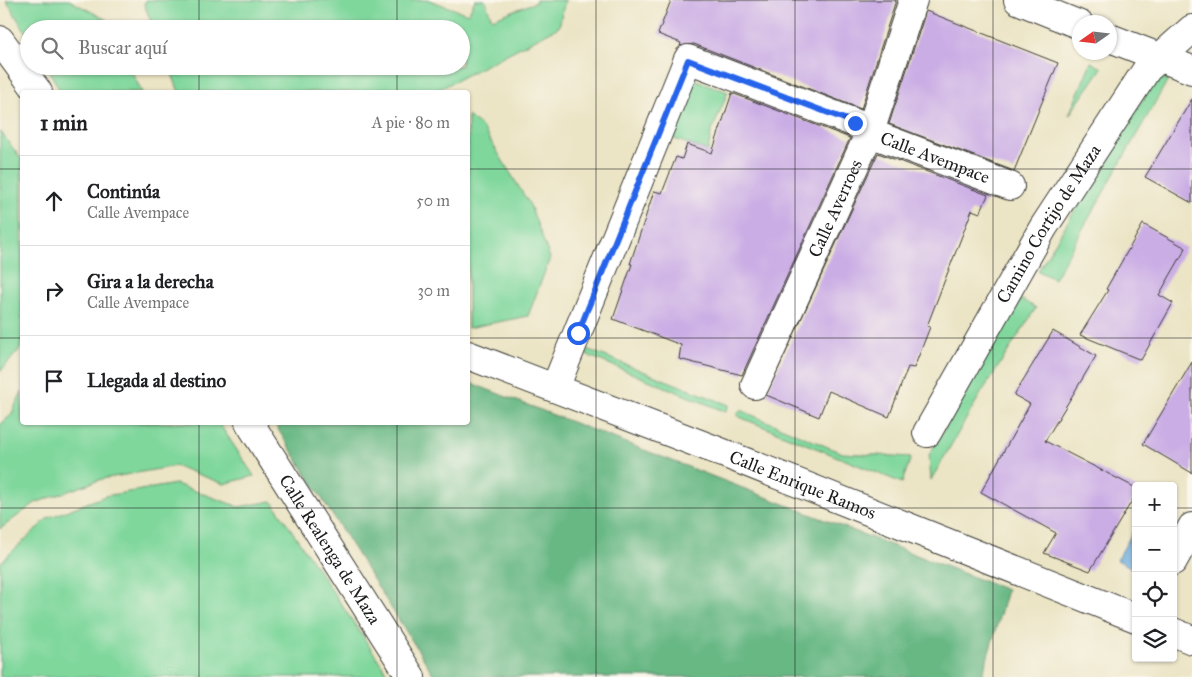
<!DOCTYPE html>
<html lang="es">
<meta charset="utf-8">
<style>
:root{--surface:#fff;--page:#f2f2f2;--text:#202124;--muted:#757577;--line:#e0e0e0}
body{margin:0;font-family:"IM FELL Great Primer",serif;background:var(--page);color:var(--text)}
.controls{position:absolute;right:15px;bottom:15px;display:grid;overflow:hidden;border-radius:5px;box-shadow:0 1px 4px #0004}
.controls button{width:45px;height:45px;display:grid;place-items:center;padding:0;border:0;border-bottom:1px solid var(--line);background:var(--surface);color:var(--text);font:25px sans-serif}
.compass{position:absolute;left:1072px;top:15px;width:45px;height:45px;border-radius:50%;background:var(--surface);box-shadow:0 1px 4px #0004;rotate:256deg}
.stop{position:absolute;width:15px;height:15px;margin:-11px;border:4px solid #2563eb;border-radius:50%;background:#fff}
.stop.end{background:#2563eb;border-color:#fff;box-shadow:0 1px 5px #0008}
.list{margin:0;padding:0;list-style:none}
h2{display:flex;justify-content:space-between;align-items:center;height:65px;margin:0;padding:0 20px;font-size:21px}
h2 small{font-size:16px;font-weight:400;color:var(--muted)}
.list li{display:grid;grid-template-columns:32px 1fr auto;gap:15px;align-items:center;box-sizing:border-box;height:90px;padding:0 20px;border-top:1px solid var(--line)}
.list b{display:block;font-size:19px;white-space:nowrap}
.list p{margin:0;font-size:16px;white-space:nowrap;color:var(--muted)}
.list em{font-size:16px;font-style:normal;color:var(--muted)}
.icon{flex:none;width:28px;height:28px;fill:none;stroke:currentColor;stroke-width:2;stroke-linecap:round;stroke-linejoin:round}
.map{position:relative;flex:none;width:1192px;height:677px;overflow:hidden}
.search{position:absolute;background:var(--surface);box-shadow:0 1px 4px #0004;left:20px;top:20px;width:450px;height:55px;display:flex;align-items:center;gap:12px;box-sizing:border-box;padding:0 18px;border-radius:28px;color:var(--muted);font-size:19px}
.panel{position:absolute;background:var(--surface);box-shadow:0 1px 4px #0004;left:20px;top:90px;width:450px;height:335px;border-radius:5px}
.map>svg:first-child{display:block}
</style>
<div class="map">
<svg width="1192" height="677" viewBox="0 0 1192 677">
<rect width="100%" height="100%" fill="#fbf7ec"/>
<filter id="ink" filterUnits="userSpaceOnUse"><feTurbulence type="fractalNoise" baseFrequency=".02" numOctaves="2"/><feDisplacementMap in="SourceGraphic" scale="10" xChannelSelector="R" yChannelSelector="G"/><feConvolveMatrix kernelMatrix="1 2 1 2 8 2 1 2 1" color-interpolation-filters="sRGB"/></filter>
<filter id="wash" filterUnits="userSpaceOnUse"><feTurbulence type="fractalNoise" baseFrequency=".0096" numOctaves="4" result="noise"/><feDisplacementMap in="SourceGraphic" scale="20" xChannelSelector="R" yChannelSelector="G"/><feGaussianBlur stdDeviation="1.12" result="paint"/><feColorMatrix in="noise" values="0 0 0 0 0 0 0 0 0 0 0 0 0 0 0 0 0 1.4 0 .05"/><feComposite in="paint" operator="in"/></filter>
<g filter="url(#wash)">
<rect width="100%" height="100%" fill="#ebe4c5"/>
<path fill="#7fd79c" stroke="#4e7a5c" d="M6,0H69L107,20L112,29H29V38Z
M146,0H429L468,14L475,0H485L492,19L536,2L535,0H565L559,27L436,91L438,92H179L169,66H461V29H154L144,4Z
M1091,62L1102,68L1069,115Z
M46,66H129L142,92H61Z
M691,78L728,92L711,133L708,151L666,136Z
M1169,78L1054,279L1038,271L1147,91L1154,81Z
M468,116L482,127L530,205L550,258L528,316L468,328Z
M0,131L22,160V340L20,349L0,372Z
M1021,299L1036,308L980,395L931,480L929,455Z
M584,348L729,405L726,412L582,353Z
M22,391V422L219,423L254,476L224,484L176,466L102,479L35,503L0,529V425L11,415Z
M740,410L842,453L911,457L902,483L737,416Z
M176,484L239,507L272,501L390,677H0V563L48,518L105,496Z"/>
<path fill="#67b884" stroke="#426a50" d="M468,382L1007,590L982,677H435L274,423L468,422Z"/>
<path fill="#65a9da" stroke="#40627b" d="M1136,526V570L1117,560Z"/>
<g id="blocks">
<path fill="#caade5" d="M671,0H896L861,109L694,44L680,46L681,43L658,34Z
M926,11L1058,63L1014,171L889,124Z
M732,93L850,138L742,375L679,359L681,345L613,319L632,264H630L654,191L662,193L676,157L682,159L687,144L712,153Z
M1192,99V203L1145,177Z
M878,153L988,195L980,213L972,210L927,326L930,327L914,368L908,367L889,417L829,391L819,417L766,395Z
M1143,224L1186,248L1159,295L1173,303L1141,360L1080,335L1108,290L1106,289Z
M1053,331L1096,356L1045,441L1136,488V494L1090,571L1044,553L1056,533L981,492L1030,404L1014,395Z
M1192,362V473L1143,444Z"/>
</g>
</g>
<g filter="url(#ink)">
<use href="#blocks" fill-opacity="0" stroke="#3b3a35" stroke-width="1"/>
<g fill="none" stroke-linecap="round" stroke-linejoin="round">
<defs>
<g id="street">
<path d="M1018,0L1080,25"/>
<path d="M1110,38L1192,70"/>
<path d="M0,40L38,92"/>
<path id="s1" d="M468,355L713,449L1136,618"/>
<path id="s2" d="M755,385L870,132L913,0"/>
<path id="s3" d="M555,388L688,59L855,123L878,136L1010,186"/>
<path id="s4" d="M249,422L411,677"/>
<path id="s5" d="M927,433L1043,228L1147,69L1192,29"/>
<path d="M1173,561L1192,527"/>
<path d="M1173,632L1192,640"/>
</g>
</defs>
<use href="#street" stroke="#3b3a35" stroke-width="30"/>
<use href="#street" stroke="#fff" stroke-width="28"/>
</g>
</g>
<g fill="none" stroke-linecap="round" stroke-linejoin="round" filter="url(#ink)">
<path stroke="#2563eb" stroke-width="6" d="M578,333L688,60L855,123"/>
</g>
<path fill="none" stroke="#1c1c1c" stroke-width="1" stroke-opacity="0.55" d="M199,0V29M397,0V29M596,0V677M795,0V677M993,0V677M199,66V92M397,66V92M0,169H22M468,169H1192M0,338H22M468,338H1192M199,422V677M397,422V677M0,508H1136M1173,508H1192"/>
<g text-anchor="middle" stroke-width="4" stroke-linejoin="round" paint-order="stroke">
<g font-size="18" fill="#1c1c1c" stroke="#fbf7ec">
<text dy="6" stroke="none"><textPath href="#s3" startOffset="621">Calle Avempace</textPath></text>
<text dy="6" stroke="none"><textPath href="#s2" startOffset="194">Calle Averroes</textPath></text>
<text dy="6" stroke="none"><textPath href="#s5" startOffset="242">Camino Cortijo de Maza</textPath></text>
<text dy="6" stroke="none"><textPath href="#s1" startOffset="359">Calle Enrique Ramos</textPath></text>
<text dy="6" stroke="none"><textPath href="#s4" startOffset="151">Calle Realenga de Maza</textPath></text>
</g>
</g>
</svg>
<div class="controls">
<button>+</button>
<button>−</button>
<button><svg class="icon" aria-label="locate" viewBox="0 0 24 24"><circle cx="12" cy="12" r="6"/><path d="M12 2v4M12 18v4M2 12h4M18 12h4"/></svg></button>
<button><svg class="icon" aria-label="layers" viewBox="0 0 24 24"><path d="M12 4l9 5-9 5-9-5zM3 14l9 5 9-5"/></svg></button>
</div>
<svg class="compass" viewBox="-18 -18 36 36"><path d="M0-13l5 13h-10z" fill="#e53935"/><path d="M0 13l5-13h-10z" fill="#757577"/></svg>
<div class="stop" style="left:578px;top:333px"></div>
<div class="stop end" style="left:855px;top:123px"></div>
<div class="search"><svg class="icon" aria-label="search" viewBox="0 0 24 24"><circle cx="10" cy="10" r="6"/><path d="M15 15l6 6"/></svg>Buscar aquí</div>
<section class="panel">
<h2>1 min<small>A pie · 80 m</small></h2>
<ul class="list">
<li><svg class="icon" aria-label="ahead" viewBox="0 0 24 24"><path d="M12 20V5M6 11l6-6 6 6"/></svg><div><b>Continúa</b><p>Calle Avempace</p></div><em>50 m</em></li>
<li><svg class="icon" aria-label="right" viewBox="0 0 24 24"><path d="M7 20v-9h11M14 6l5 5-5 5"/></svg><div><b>Gira a la derecha</b><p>Calle Avempace</p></div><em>30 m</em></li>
<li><svg class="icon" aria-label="arrive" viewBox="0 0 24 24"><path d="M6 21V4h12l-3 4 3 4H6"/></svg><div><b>Llegada al destino</b></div></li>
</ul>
</section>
</div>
